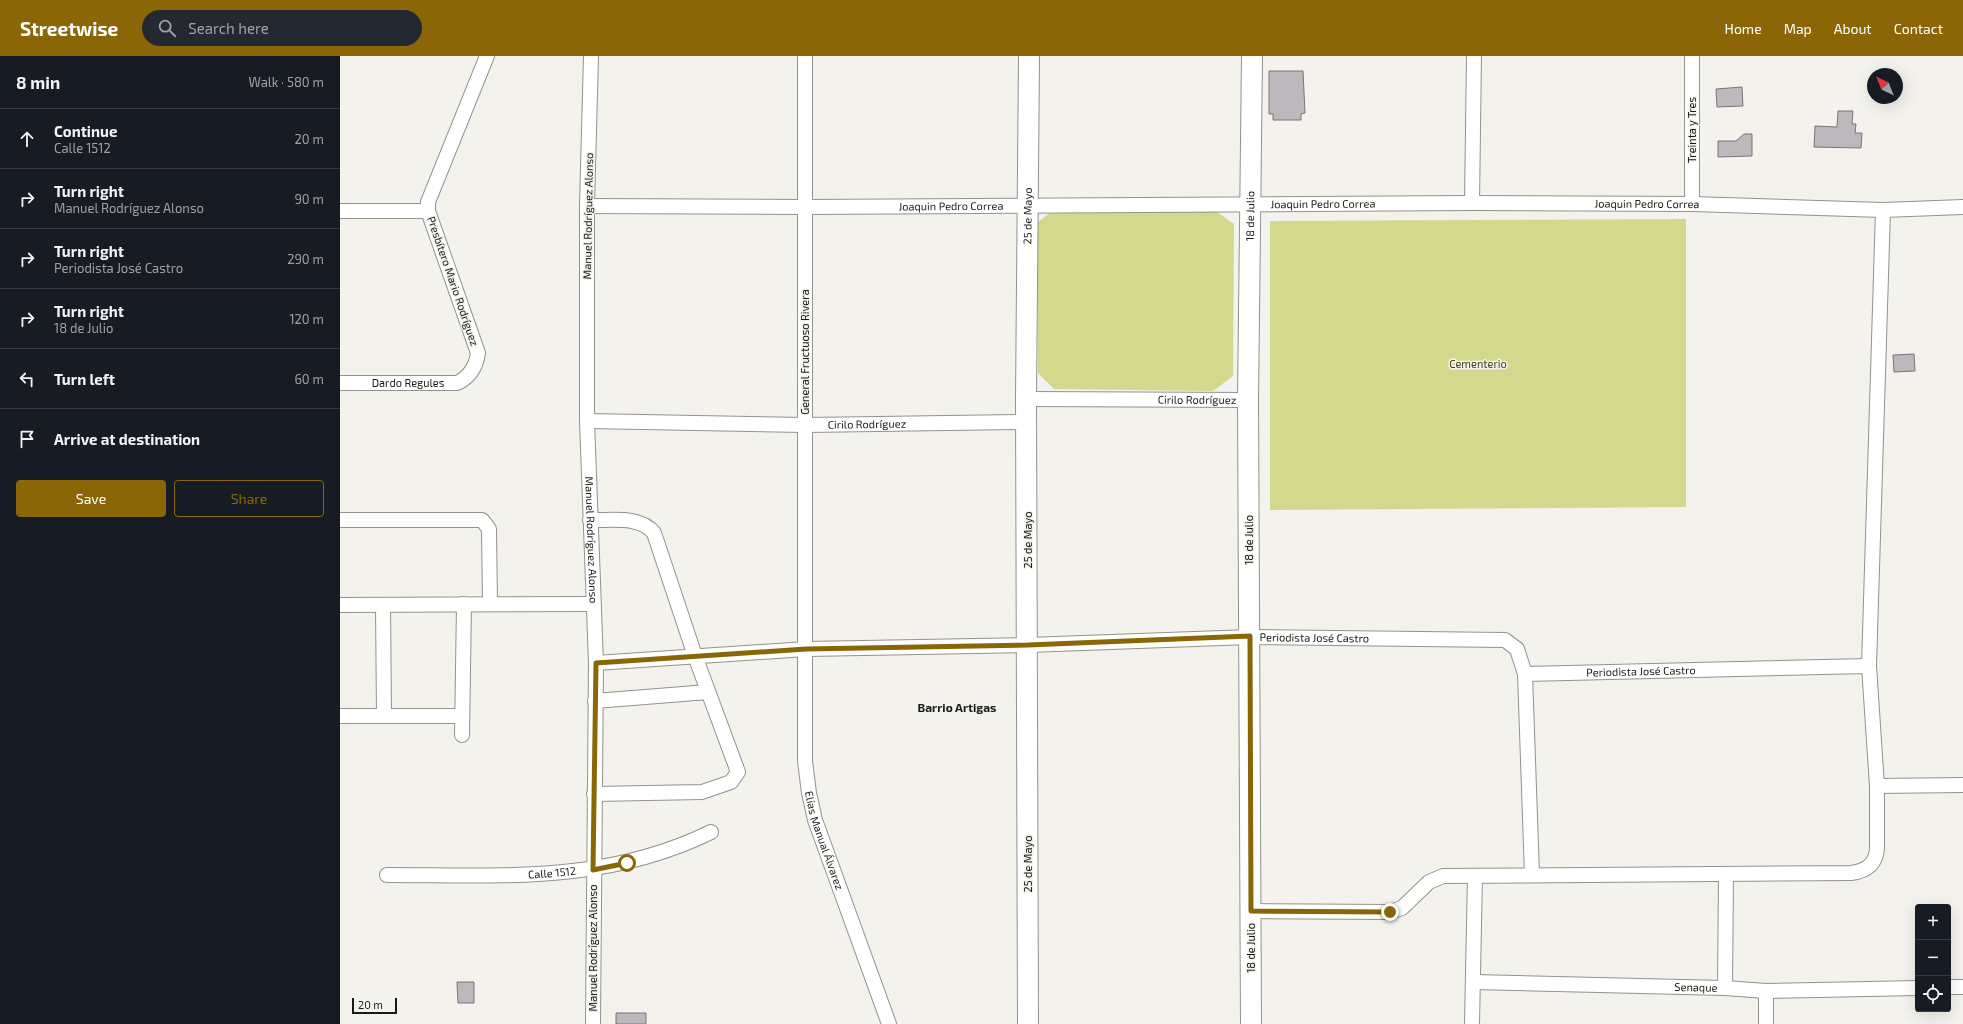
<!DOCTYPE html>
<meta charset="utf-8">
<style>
:root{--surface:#171b24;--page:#242831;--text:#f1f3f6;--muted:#9ea1a6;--line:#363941;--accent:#8b6607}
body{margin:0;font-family:"Exo 2",sans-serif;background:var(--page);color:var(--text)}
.controls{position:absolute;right:12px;bottom:12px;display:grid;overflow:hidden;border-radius:4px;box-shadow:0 4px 16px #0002}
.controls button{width:36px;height:36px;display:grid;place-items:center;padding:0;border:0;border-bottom:1px solid var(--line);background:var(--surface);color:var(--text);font:20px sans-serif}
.compass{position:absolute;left:1527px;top:12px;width:36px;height:36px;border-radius:50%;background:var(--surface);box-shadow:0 4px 16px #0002;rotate:317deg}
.scale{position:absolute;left:12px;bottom:10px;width:45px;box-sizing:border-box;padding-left:4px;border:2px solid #1a1a18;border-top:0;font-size:11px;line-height:14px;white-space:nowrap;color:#1a1a18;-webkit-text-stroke:3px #f3f2ed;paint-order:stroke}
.stop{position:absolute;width:12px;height:12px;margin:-9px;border:3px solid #8b6607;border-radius:50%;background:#fff}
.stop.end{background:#8b6607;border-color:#fff;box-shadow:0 1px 4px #0008}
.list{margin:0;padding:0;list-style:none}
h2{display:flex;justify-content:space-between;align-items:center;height:52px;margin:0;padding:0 16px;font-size:17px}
h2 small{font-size:13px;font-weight:400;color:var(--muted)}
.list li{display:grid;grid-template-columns:26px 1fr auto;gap:12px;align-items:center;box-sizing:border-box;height:60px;padding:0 16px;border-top:1px solid var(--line)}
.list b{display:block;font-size:15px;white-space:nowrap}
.list p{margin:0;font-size:13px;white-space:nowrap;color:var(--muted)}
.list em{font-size:13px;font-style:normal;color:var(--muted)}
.actions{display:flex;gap:8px;padding:12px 16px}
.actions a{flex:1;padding:9px 0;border:1px solid var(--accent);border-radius:4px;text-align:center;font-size:14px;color:var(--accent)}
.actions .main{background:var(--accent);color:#fff}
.icon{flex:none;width:22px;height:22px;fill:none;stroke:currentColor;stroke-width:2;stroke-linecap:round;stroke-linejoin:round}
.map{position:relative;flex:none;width:1623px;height:968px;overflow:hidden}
header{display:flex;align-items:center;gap:24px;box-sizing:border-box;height:56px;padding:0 20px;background:var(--accent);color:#fff}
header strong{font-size:19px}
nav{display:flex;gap:22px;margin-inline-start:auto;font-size:14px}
.search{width:280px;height:36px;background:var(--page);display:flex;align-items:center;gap:10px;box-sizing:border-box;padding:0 14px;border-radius:22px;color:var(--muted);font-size:15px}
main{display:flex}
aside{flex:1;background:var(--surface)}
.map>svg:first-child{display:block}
</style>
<header>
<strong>Streetwise</strong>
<div class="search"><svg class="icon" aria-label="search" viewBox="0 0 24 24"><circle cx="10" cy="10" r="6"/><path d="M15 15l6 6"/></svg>Search here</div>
<nav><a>Home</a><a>Map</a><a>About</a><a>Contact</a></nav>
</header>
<main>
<aside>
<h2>8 min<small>Walk · 580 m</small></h2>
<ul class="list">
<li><svg class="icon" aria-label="ahead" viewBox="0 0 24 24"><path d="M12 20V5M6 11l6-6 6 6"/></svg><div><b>Continue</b><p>Calle 1512</p></div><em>20 m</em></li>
<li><svg class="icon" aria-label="right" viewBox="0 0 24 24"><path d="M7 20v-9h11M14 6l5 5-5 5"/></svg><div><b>Turn right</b><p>Manuel Rodríguez Alonso</p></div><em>90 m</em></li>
<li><svg class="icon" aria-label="right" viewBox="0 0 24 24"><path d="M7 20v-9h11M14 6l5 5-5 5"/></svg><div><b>Turn right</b><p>Periodista José Castro</p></div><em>290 m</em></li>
<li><svg class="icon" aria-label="right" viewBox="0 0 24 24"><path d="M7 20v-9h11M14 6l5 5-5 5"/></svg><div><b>Turn right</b><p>18 de Julio</p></div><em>120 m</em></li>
<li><svg class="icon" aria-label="left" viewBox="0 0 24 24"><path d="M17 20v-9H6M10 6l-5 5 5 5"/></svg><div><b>Turn left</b></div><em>60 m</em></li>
<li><svg class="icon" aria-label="arrive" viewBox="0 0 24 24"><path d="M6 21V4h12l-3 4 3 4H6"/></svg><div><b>Arrive at destination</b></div></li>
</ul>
<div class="actions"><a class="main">Save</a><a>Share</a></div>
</aside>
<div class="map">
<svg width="1623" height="968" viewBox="0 0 1623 968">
<rect width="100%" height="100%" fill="#f3f2ed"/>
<path fill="#d4d88c" d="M711,156H877L894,168L893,320L873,335L714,333L698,317V166Z
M1346,163V451L930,454V165Z"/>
<path fill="#bdb8bb" stroke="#797477" d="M929,15H963L965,57L961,58V64H933V58H929Z
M1402,31L1403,50L1377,51L1376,33Z
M1498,55H1513L1512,68H1516L1515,77H1522L1521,92L1474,91L1475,70L1497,71Z
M1404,78H1412V100L1378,101V85H1396Z
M1574,298L1575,315L1554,316L1553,299Z
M117,926H134V947H118Z
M276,957H306V968H276Z"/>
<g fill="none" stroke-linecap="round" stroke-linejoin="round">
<defs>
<g id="street">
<path id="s1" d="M251,0L247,150V365L256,607L253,968"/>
<path id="s2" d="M465,0V705L469,737L475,764L549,968"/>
<path d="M1132,147L1134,0"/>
<path d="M1352,148V0"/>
<path id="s3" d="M247,150L465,151L1132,147L1352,148L1543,154L1623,151"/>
<path d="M0,155H88"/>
<path id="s4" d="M0,327H117C130,321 136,311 138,297L88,155V146L147,0"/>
<path id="s5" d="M686,343L908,344"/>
<path id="s6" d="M247,365L466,369L687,366"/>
<path d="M0,464H142L149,473L150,548"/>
<path d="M250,464C270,465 300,459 314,477L355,600L398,716L391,726L362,736L254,738"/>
<path d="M0,549L252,548"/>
<path d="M43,549L44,660"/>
<path id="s7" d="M256,607L466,593L688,589L910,581L1165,584L1177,593L1185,618L1192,819"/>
<path id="s8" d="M1185,618L1529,610"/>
<path d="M255,645L368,636"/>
<path d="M0,660H122"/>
<path d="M122,679L124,548"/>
<path d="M1537,730L1623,729"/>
<path id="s9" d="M47,819C161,819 265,828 371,776"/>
<path d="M911,855L1050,856L1062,852L1089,826L1103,820L1511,817C1527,815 1536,808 1537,792V730L1529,610L1543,154"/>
<path id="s10" d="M1134,926L1385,932L1426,935L1578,932"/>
<path d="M1608,931H1623"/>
<path d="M1385,932L1386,819"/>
<path d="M1426,935V968"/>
<path d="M1132,968L1135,820"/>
</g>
<g id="secondary">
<path id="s11" d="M688,968L686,343L689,0"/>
<path id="s12" d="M911,968L908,344L912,0"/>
</g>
</defs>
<use href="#street" stroke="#93928d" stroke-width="16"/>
<use href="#secondary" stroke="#93928d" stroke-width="22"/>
<use href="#street" stroke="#fff" stroke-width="14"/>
<use href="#secondary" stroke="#fff" stroke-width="20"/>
</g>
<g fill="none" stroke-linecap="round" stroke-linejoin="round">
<path stroke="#8b6607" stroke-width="5" d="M287,807L253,814L256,607L466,593L688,589L910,580L911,855L1050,856"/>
</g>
<g text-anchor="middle" stroke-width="3" stroke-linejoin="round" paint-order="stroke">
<g font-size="11" fill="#1a1a18" stroke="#f3f2ed">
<text transform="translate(1352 74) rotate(-90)" y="4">Treinta y Tres</text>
<text dy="4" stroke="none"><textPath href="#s3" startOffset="736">Joaquin Pedro Correa</textPath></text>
<text dy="4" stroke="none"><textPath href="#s3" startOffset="1060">Joaquin Pedro Correa</textPath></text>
<text dy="4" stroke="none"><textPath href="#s3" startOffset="364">Joaquin Pedro Correa</textPath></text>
<text transform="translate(248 160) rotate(-89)" y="4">Manuel Rodríguez Alonso</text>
<text dy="4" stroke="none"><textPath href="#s11" startOffset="808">25 de Mayo</textPath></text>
<text dy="4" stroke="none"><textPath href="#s12" startOffset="808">18 de Julio</textPath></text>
<text transform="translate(113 225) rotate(71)" y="4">Presbítero Mario Rodríguez</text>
<text transform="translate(465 296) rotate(-90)" y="4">General Fructuoso Rivera</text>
<text dy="4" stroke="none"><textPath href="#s4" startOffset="68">Dardo Regules</textPath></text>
<text dy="4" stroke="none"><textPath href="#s5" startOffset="171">Cirilo Rodríguez</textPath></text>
<text dy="4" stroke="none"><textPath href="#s6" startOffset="280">Cirilo Rodríguez</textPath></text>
<text dy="4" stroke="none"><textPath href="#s1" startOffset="484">Manuel Rodríguez Alonso</textPath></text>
<text transform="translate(688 484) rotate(-90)" y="4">25 de Mayo</text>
<text transform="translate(909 484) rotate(-90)" y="4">18 de Julio</text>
<text dy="4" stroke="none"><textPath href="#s7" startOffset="719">Periodista José Castro</textPath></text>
<text dy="4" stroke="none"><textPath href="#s8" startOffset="116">Periodista José Castro</textPath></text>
<text dy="4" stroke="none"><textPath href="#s2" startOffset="787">Elías Manual Álvarez</textPath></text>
<text transform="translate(688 808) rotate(-90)" y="4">25 de Mayo</text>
<text dy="4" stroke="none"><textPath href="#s9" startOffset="165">Calle 1512</textPath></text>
<text transform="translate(253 892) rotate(-90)" y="4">Manuel Rodríguez Alonso</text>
<text transform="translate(911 892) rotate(-90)" y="4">18 de Julio</text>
<text dy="4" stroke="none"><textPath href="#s10" startOffset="222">Senaque</textPath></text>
</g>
<g font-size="11" fill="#40411c" stroke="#f3f2ed">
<text x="1138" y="312">Cementerio</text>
</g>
<g font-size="12" font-weight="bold" fill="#1a1a18" stroke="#f3f2ed">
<text x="617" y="656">Barrio Artigas</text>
</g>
</g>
</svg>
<div class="controls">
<button>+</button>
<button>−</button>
<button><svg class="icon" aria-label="locate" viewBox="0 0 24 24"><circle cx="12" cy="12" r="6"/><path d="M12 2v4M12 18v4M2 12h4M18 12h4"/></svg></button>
</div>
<svg class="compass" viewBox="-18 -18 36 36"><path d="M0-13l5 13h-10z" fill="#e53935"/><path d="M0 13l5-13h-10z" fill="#9ea1a6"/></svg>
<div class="scale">20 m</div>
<div class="stop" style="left:287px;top:807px"></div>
<div class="stop end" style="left:1050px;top:856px"></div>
</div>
</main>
